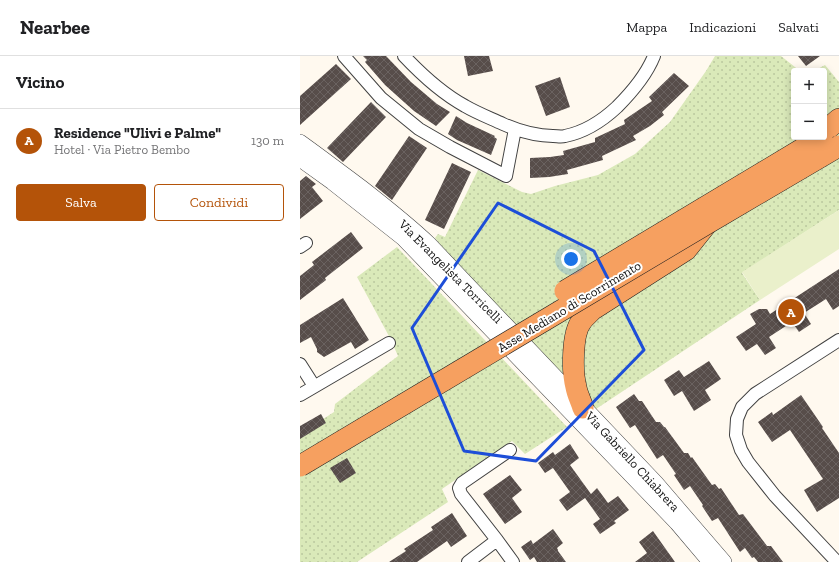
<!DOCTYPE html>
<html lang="it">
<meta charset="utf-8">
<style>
:root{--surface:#fff;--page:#f6f6f6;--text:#202124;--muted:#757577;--line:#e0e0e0;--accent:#b45309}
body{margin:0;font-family:"Zilla Slab",serif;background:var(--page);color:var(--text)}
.controls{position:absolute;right:12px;top:12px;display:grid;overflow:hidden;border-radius:4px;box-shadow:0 2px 10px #0003}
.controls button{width:36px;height:36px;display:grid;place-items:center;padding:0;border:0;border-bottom:1px solid var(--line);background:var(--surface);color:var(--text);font:20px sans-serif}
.you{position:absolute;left:271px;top:203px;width:14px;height:14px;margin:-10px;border:3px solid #fff;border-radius:50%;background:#1a73e8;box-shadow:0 0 0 6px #1a73e833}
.badge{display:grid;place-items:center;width:26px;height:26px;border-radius:50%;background:var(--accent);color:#fff;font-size:13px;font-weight:700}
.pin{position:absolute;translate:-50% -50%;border:2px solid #fff;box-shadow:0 1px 4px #0006}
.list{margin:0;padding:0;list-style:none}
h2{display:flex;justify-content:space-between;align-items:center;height:52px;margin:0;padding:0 16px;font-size:17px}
h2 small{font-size:13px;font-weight:400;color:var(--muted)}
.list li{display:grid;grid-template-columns:26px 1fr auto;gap:12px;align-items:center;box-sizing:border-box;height:64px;padding:0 16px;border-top:1px solid var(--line)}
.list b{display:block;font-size:15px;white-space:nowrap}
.list p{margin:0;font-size:13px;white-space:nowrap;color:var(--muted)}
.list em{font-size:13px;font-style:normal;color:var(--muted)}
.actions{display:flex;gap:8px;padding:12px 16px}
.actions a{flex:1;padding:9px 0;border:1px solid var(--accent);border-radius:4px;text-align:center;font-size:14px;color:var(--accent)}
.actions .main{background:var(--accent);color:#fff}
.map{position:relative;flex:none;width:539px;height:506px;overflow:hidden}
header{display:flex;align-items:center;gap:24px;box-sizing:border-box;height:56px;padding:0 20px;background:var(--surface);border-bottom:1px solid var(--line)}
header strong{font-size:19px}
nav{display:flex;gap:22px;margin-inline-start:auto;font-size:14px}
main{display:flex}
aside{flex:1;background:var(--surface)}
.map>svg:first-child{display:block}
</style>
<header>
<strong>Nearbee</strong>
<nav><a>Mappa</a><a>Indicazioni</a><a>Salvati</a></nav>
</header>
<main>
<aside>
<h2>Vicino<small></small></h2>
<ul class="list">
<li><span class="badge">A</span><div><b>Residence &quot;Ulivi e Palme&quot;</b><p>Hotel · Via Pietro Bembo</p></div><em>130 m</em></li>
</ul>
<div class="actions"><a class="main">Salva</a><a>Condividi</a></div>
</aside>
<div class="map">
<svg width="539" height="506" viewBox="0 0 539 506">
<defs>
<pattern id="grass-dots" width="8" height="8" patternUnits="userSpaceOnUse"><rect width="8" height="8" fill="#dae9b9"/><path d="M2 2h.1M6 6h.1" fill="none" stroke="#bac79e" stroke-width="1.8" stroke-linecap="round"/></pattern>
<pattern id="building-cross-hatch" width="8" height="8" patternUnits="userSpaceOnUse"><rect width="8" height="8" fill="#574d4a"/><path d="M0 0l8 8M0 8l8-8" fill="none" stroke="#6a6260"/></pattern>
</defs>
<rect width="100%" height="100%" fill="#fff9ef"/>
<path fill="url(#grass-dots)" d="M415,0H481L500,15H494V81H524V15H514L525,9L539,26V154L442,217L460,244L296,353L191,243L143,192L135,182L138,178L145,181L178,114L222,136L231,138L255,130L298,119L335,98L370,66L406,15Z
M97,191L267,371L225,398L212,385L142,433L148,446L57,506H0V378L34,356L35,348L98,300L90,282L57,221Z"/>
<path fill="#eaf0cb" d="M539,154V193L460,244L442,216Z"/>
<path fill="url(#building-cross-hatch)" d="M63,0H86L111,26L137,48L150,56L136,70L114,55L85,29L65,6L67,4Z
M164,0H189L193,15L168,20Z
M498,0H520L506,10Z
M36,8L51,23L0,69V40Z
M374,17L389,30L362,56L364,59L350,70L333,80L336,84L302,100L303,104L267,114L268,118L249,121L230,122V102L250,101L264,99L263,95L295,86V82L325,68L324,64L352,45L349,41Z
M260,21L270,51L246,60L235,30Z
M71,46L86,61L43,106L27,92Z
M156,60L167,67L195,80L194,81L197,83L191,99L157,84L148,78Z
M109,80L127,92L92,144L75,130Z
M152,107L171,116L144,173L125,164Z
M6,120L16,128L12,131L23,145L0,163V125Z
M51,176L63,192L25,222L26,224L0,244V220L14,209L12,206Z
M539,213V250L533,254L526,243L504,257L511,268L499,276L492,266L469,281L476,292L465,299L457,288L446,295L436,281L456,268L450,258L459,253H467L470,258Z
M43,242L69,284L55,293L51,286L24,301L17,296V293L11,281L0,287V269Z
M409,305L421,323L405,334L411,344L394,355L382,335L374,340L364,324L379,314L384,321Z
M334,338L339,345H342L356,366H360L364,371H365L384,397H388L391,402L392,401L412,429L415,428L419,433L421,432L439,459L443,458L467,490H471L483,506H458L454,501L452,502L445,492L440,496L418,462L412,465L402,450L403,449L390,430L384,434L374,419L376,418L363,399L357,403L335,369L330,372L316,351Z
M501,339L523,371L522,372L539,397V442L517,456L504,434L523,423L490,374L472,386L458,366L472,356L473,359Z
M21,358L26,367L0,383V370Z
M270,388L279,402L270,409L291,438L297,432L308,447L318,440L329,454L314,465L316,467L300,478L293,468L300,463L285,442L267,455L259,444L270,436L253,412L245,417L238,407L253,396L255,399Z
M47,402L56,417L40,427L30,412Z
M210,419L222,434L212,442L222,456L205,468L183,438Z
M152,457L167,480L151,491L147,485L117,506H89L106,495L104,493L133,474L131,471Z
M253,473L263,487L257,492L258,494V495L266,506H237L234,501L230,504L221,491L231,484L233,488Z
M353,475L375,506H335L347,497L339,486Z"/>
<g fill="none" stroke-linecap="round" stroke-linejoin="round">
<defs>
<path id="minor" d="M44,0L81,42L119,73L150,91L206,120L215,73
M104,0C121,18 143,38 165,50C177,57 190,62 203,68C219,75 235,80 253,80C257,80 261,81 265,80C285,76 302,65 317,51C332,36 346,20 354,0
M0,191L6,187
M0,308L14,330
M0,339L89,287
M197,484L161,438L159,432L162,427L210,394
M168,506L197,484L213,506
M537,506L475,440L448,406L441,394L436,379L437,363L442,351L455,338L539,284"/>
<path id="tertiary" d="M0,86C21,101 42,117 62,132C85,150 108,168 129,188L356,427L424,506
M0,103L32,126L103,182L354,443L377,467L410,506"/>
<path id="trunk" d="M524,76L539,63
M283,352C281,345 277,338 276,331C272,316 272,278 281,266C284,261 289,258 292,254L386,194L406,169"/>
</defs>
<use href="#minor" stroke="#414141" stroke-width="14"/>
<use href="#tertiary" stroke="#414141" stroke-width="16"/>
<use href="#trunk" stroke="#1f1f1f" stroke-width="22"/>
<use href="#minor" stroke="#fff" stroke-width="12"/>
<use href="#tertiary" stroke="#fff" stroke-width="15"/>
<use href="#trunk" stroke="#f6a060" stroke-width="21"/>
<defs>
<path id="trunk-bridge" d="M265,235L522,81
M0,410L408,167L539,90"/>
</defs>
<use href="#trunk-bridge" stroke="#1f1f1f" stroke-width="22" stroke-linecap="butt"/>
<use href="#trunk-bridge" stroke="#f6a060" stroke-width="21"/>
</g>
<path fill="none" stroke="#1d4ed8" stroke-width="3" stroke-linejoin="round" d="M198,147L294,195L344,294L236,405L164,395L112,272Z"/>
<g text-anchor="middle" stroke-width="4" stroke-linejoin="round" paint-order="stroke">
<g font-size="13" fill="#0e0e0e" stroke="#fff">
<text transform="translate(151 215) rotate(45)" y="5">Via Evangelista Torricelli</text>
<text transform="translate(269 250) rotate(-31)" y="5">Asse Mediano di Scorrimento</text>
<text transform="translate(333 405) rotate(47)" y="5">Via Gabriello Chiabrera</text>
</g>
</g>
</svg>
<div class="controls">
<button>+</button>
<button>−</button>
</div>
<div class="you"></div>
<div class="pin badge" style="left:491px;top:256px">A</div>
</div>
</main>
